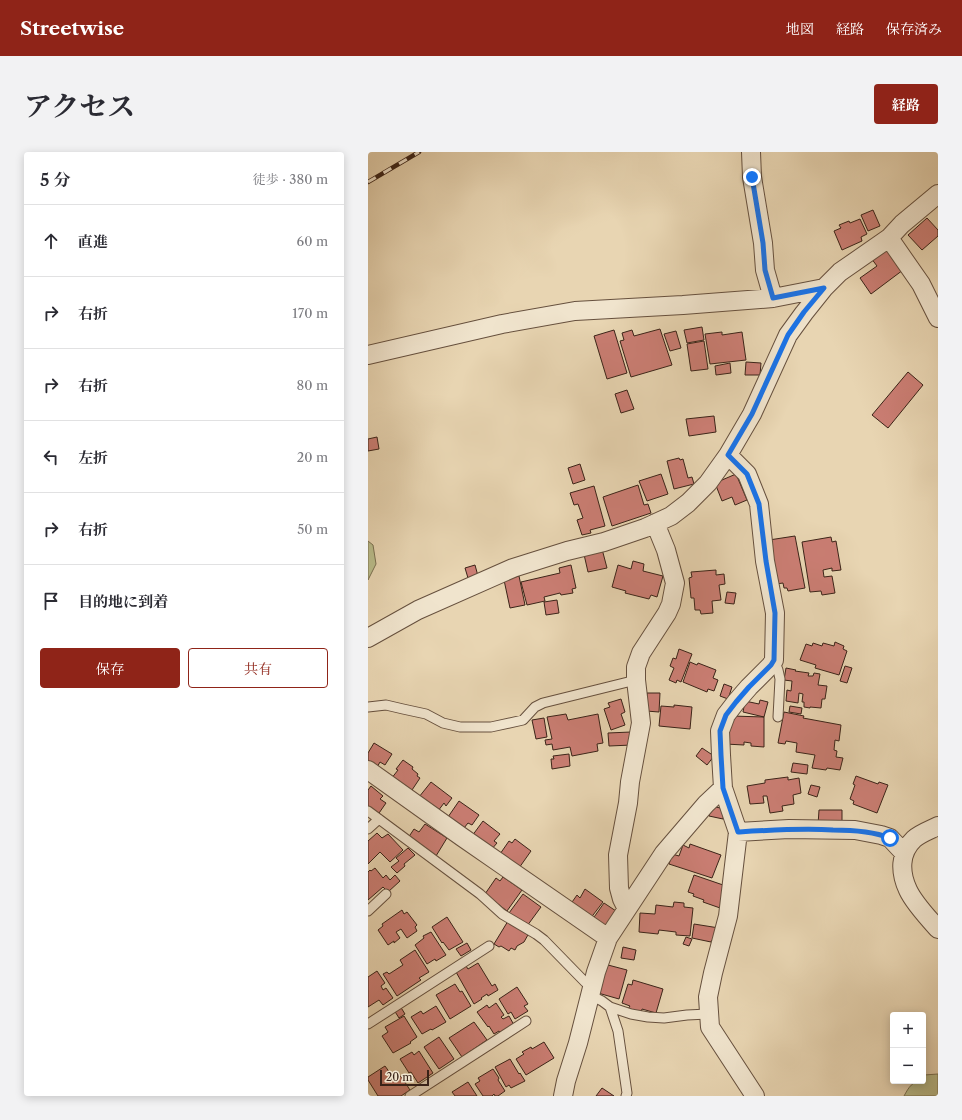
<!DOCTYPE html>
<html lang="ja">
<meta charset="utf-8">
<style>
:root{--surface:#fff;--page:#f2f2f3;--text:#2b2b33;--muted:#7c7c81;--line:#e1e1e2;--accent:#8f2418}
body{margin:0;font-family:"Libre Caslon Text","Noto Serif JP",serif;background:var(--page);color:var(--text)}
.controls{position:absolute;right:12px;bottom:12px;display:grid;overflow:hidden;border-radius:4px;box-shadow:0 2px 10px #0003}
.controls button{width:36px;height:36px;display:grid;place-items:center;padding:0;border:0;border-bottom:1px solid var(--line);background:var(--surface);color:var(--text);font:20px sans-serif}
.scale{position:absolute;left:12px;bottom:10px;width:49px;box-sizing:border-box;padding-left:4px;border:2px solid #3a2318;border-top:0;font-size:11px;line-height:14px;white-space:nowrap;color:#3a2318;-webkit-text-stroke:3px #f0e4cd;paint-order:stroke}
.stop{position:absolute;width:12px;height:12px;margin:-9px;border:3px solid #1a73e8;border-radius:50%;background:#fff}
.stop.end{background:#1a73e8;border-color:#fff;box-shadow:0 1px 4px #0008}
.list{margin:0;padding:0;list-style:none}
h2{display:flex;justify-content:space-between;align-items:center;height:52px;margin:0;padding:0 16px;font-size:17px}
h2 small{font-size:13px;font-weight:400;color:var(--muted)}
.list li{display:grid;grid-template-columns:26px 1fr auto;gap:12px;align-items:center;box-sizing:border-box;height:72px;padding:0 16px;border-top:1px solid var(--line)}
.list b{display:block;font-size:15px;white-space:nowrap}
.list em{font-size:13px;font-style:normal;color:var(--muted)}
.actions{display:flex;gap:8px;padding:12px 16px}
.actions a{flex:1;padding:9px 0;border:1px solid var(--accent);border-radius:4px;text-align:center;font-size:14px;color:var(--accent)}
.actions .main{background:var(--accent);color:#fff}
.icon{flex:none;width:22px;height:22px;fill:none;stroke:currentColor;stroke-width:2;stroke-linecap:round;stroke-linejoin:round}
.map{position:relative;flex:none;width:570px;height:944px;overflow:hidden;border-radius:4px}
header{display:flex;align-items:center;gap:24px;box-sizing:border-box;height:56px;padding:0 20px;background:var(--accent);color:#fff}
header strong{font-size:19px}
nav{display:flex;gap:22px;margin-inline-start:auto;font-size:14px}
.intro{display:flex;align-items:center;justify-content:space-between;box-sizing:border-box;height:96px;padding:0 24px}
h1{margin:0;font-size:28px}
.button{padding:10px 18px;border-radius:4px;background:var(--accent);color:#fff;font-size:14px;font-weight:700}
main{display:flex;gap:24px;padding:0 24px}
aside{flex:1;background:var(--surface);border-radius:4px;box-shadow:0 2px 10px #0003}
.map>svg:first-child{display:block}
</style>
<header>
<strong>Streetwise</strong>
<nav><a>地図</a><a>経路</a><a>保存済み</a></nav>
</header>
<div class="intro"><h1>アクセス</h1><a class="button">経路</a></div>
<main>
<aside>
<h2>5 分<small>徒歩 · 380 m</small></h2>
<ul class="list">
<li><svg class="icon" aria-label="ahead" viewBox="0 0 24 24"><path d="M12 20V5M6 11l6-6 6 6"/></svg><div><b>直進</b></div><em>60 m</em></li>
<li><svg class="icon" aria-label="right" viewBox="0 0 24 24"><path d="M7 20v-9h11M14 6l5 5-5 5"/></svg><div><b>右折</b></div><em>170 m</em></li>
<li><svg class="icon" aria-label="right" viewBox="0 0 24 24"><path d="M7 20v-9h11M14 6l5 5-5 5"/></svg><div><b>右折</b></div><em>80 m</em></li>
<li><svg class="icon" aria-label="left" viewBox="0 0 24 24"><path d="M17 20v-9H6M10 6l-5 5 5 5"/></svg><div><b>左折</b></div><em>20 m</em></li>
<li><svg class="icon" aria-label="right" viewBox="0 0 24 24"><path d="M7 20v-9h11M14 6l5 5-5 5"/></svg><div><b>右折</b></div><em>50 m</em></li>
<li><svg class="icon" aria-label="arrive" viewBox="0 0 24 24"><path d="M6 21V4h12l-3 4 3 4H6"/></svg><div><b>目的地に到着</b></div></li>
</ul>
<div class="actions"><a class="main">保存</a><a>共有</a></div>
</aside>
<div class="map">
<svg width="570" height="944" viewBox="0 0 570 944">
<rect width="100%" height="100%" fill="#e8d5b2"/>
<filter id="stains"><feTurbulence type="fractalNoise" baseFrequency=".005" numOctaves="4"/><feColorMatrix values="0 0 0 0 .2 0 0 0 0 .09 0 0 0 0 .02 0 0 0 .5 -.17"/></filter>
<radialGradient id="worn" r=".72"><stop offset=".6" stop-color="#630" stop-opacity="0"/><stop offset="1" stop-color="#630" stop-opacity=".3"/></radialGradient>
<path fill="#b9bc8a" stroke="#7a7051" d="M0,389L5,393L8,412L0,428Z
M570,922V944H536C541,935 544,929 555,929V924L556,923Z"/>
<path fill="#cb7e74" stroke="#3a2318" d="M505,58L512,74L500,79L493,63Z
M559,66L570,78V84L554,98L540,83Z
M492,67L499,82L493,85L494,89L474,98L466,79L473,76L471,73L481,69L482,71Z
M518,95L535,118L503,142L492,126L509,114L503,106Z
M334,175L336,188L319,191L316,178Z
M292,177L304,213L263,225L252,189L256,188L254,181L264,178L266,184Z
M246,178L259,221L239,227L226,184Z
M308,179L313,196L302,199L296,182Z
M354,180V183L374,180L378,208L342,212L337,182Z
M336,189L340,217L323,219L319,192Z
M378,210L393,211L392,223H377Z
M362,211L363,221L348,223L347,214Z
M540,220L555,233L520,276L504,263Z
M259,238L266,257L253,261L247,242Z
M346,264L348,280L321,284L318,267Z
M9,285L11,297L0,299V287Z
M311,306L312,308L315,307L320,326L324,325L326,332L306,337L299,309Z
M212,312L217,328L205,332L200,316Z
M293,322L300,342L279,349L271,329Z
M368,322L379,348L367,353L364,345L354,349L347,331Z
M270,333L276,353L280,352L283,361L244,374L235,345Z
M226,334L237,374L222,378L223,381L214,383L209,368L215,366L210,352L206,353L202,341Z
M427,384L437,436L420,439L419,436H416L415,431L408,432L401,388Z
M463,385L464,390L468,389L473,418L464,419V416L455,418L456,425L464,424L467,441L454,443L453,439L442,440L434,390Z
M234,397L239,416L220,420L215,398Z
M265,409L276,412L275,419L295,424L289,445L283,443L281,447L257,441L258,439L244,435L250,413L263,417Z
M107,413L110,424L100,426L97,416Z
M203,413L208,436L204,437L205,441L193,443L192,441L176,445L177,449L159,453L153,430L192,421L191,416Z
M348,418V423L356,422L357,432L351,433L353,448L344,449L345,461L333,462L332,458H327L326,446H323L321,426L324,425L323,420Z
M151,424L157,453L142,456L136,428Z
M359,440L368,441L366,452L357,451Z
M189,448L191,461L178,463L176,450Z
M467,490L476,494L475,497L479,499L471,523L447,516L448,513L432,508L438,492L444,494L445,491L454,494L455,491L466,494Z
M311,497L324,502L313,530L309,528L308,531L301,528L306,516L302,514L305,506L308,507Z
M322,510L329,513L330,511L348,518L345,526L350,528L346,539L340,537L339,540L315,530Z
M477,514L484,516L479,531L472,529Z
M418,516L428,518L427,519L441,521L440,524H445L446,521L452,522L450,533L459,534L457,547H454L453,556L442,555V556L436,555V550H434L435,542L431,541L430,551L418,549L419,538L423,539L424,529L416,528Z
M356,532L364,535L360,547L352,544Z
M279,541H292L291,560L278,559Z
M253,547L257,560L253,562L257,573L243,578L236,557L242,555L240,551Z
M392,548L400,550L396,565L375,560L377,549L391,552Z
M306,553L324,555L322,577L291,574L293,554L306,555Z
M422,554L434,556L433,562L421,560Z
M416,560L436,564L435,566L473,573L471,589L467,588L466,598L469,599L468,605L475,606L472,618L459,616L458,618L444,616L447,603L428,600L429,591L418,589L417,592L410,591Z
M198,562L200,568L230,562L235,591L229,592L230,599L204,604L202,595L185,598L184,592L178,593L177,588L184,587L179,565Z
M364,564L396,565V595L383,594V591L376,590V593L357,592Z
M176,566L179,585L168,587L164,568Z
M263,580L264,593L241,594L240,581Z
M6,591L24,602L17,613L12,610L8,617L0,611V601Z
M334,596L346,604L339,613L328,604Z
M201,602L202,614L184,617L183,607H186L185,604Z
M35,608L45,615L44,617L50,622L49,624L52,626L42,641L23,627L30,618L28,617Z
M425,611L440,613L439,622L423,620Z
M488,624L510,632L511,630L520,633L509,661L485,652L486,649L482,647L487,633L485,632Z
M420,625V628L431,626L433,641L425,643L426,652L414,654L415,659L402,661L399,644H395L396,651L382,652L379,634L397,631V628Z
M63,630L84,646L78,654L76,651L70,659L51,645Z
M443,633L452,635L449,645L440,642Z
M3,634L15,644L12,647L18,651L9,664L0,657V638Z
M91,649L111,663L104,673L100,671L96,676L80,665Z
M343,654L357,657L355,667L341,664Z
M451,658H474V674L450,673Z
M115,669L132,682L126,689L129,691L123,698L104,684Z
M57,672L79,686L68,704L40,686L46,677L51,680Z
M9,681L14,686L20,682L35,698L22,710L12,700L0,712V689Z
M147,687L163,699L151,716L132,702L141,689L144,691Z
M322,692L353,703L344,726L301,712L304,702L311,704L315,693L321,696Z
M40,696L47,703L36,712L37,714L29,721L23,715L31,709L28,706Z
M7,716L15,726L18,723L22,728L27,723L32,729L20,740L15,735L0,748V720L2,718L3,719Z
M326,723L358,734L355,757L335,750L336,748L325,744L326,742L320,740Z
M135,725L154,738L139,759L117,742L128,726L132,729Z
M217,737L235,750L222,767L202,753L209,743L212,746Z
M155,742L173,755L159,774L141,761Z
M306,750L316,751V755L325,756L322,784L308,783V780L291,778L290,782L271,780L272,761L287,762L288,753L305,755Z
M236,751L248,759L236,776L224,768Z
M34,758L36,762L39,760L49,773L47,775L49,779L39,786L33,777L28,780L32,786L26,791V789L20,793L10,778L15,774L14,772Z
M79,765L95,790L81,798L75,790L74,791L64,775Z
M140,769L161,781L156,790L149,794L147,798L143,796L141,799L133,794L131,795L126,792Z
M326,772L351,776L348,788H344L343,790L324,786Z
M63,780L78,803L68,809L67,807L59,812L47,793L56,786L55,784Z
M318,785L324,787L321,794L315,792Z
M99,791L103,798L93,804L88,797Z
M255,795L268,798L266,808L253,806Z
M47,798L61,820L51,826L53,828L29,844L15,822L19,820L21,822L35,813L32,808Z
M110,811L124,834L127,832L130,838L120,844L119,842L113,846L114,847L106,852L88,820L98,814L100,817Z
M240,813L259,818L251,847L230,841Z
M9,819L17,831L13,834L15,838L18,836L25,846L15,853L11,848L0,855V825Z
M265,828L295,837L288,861L274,857L273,861L260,857L262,854L254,851L260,832L264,833Z
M87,832L92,840L94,839L103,854L82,867L68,843Z
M149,835L160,852L156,854L160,859L147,867L143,860L140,862L131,847Z
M128,851L136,863L133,865L135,867L141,864L146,873L133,882L131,879L126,882L121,874L120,875L109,860L119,853L121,856Z
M32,854L37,862L31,866L26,858Z
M68,854L78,870L64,878L63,877L54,882L43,865L53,859L55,862Z
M36,864L49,885L42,890L43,891L25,901L14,884L20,880L17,875Z
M106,870L119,888L94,905L81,886Z
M71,885L86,907L71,917L56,895Z
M176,890L186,906L158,923L148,907L156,902L154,900L163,895L164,897Z
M51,899L65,921L50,931L43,920L41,921L32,907L44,900L46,903Z
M142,907L151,922L152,921L157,929L143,936L141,933L138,935L127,915Z
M17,914L27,928L33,924L42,938L33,944H10L0,928V925Z
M125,917L131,926L130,928L137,939L130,944H127L126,942L124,944H115L107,932L112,929L110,926Z
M100,930L109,944H87L84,940Z
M234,936L246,944H228Z"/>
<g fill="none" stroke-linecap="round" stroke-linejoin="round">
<defs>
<path id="service" d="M406,508L410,518L412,527L410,565
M0,555L18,553L35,557L58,562L75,571L92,575H123L155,568L167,555L175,551L268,528
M0,659L112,742L134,762L168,782L176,788L217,830L224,835
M0,677L11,667
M0,759L18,742
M222,843L234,849L242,855L263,862L280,865L296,866L319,863L340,862
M242,855L250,879L259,941L258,944
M0,872L121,794
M42,944L158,869"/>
<path id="minor" d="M383,0L384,25L395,91L397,118L405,146
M521,86L553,132L570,166
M0,203L134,172L207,159L315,153L405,146L456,136
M360,303L379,322L391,352L397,409L407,461L406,508L403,513L381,535L368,550L358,563L352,579L353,603L355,636L370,680L360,764L345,821L340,845L342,875L387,944
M0,486L50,458L145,416L199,399L236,390L277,376L303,364L320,351L340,331L360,303L384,262L420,183L436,161L456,136L472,120L521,86L534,72L570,42
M0,618L94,685L240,786
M570,674C562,678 553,681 546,687C531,701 532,721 540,738C546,751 560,766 570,777
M370,680L421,677L487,678L513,683L522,686L536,701
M259,757L254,747L251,736L250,703L260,651L262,630L273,571L268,528V515L273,501L299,461L303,452L307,431L298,398L287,371
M195,944L198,929L210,891L228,820L240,786L296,701L338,652L355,636"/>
</defs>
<use href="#service" stroke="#66503e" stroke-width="11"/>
<use href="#minor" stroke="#66503e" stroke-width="20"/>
<use href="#service" stroke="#f0e4cd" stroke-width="9"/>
<use href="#minor" stroke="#f0e4cd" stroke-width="18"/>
<defs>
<path id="rail" d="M0,30L51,0"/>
</defs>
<use href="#rail" stroke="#3a2318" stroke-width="4.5"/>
<use href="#rail" stroke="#f0e4cd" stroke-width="3" stroke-dasharray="9" stroke-linecap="butt"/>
</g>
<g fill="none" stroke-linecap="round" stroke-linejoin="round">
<path stroke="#1a73e8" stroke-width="5" d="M384,25L395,91L397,118L405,146L456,136L436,160L420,183L384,262L360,303L379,322L391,352L398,409L407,461L406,508L403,513L381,535L368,550L358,563L352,579L353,603L355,636L370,680C402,678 433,676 465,678C484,678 504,679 522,686"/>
</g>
<rect width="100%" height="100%" filter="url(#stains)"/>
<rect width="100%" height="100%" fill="url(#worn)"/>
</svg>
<div class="controls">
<button>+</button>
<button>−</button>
</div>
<div class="scale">20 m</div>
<div class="stop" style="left:522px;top:686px"></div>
<div class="stop end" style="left:384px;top:25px"></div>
</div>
</main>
